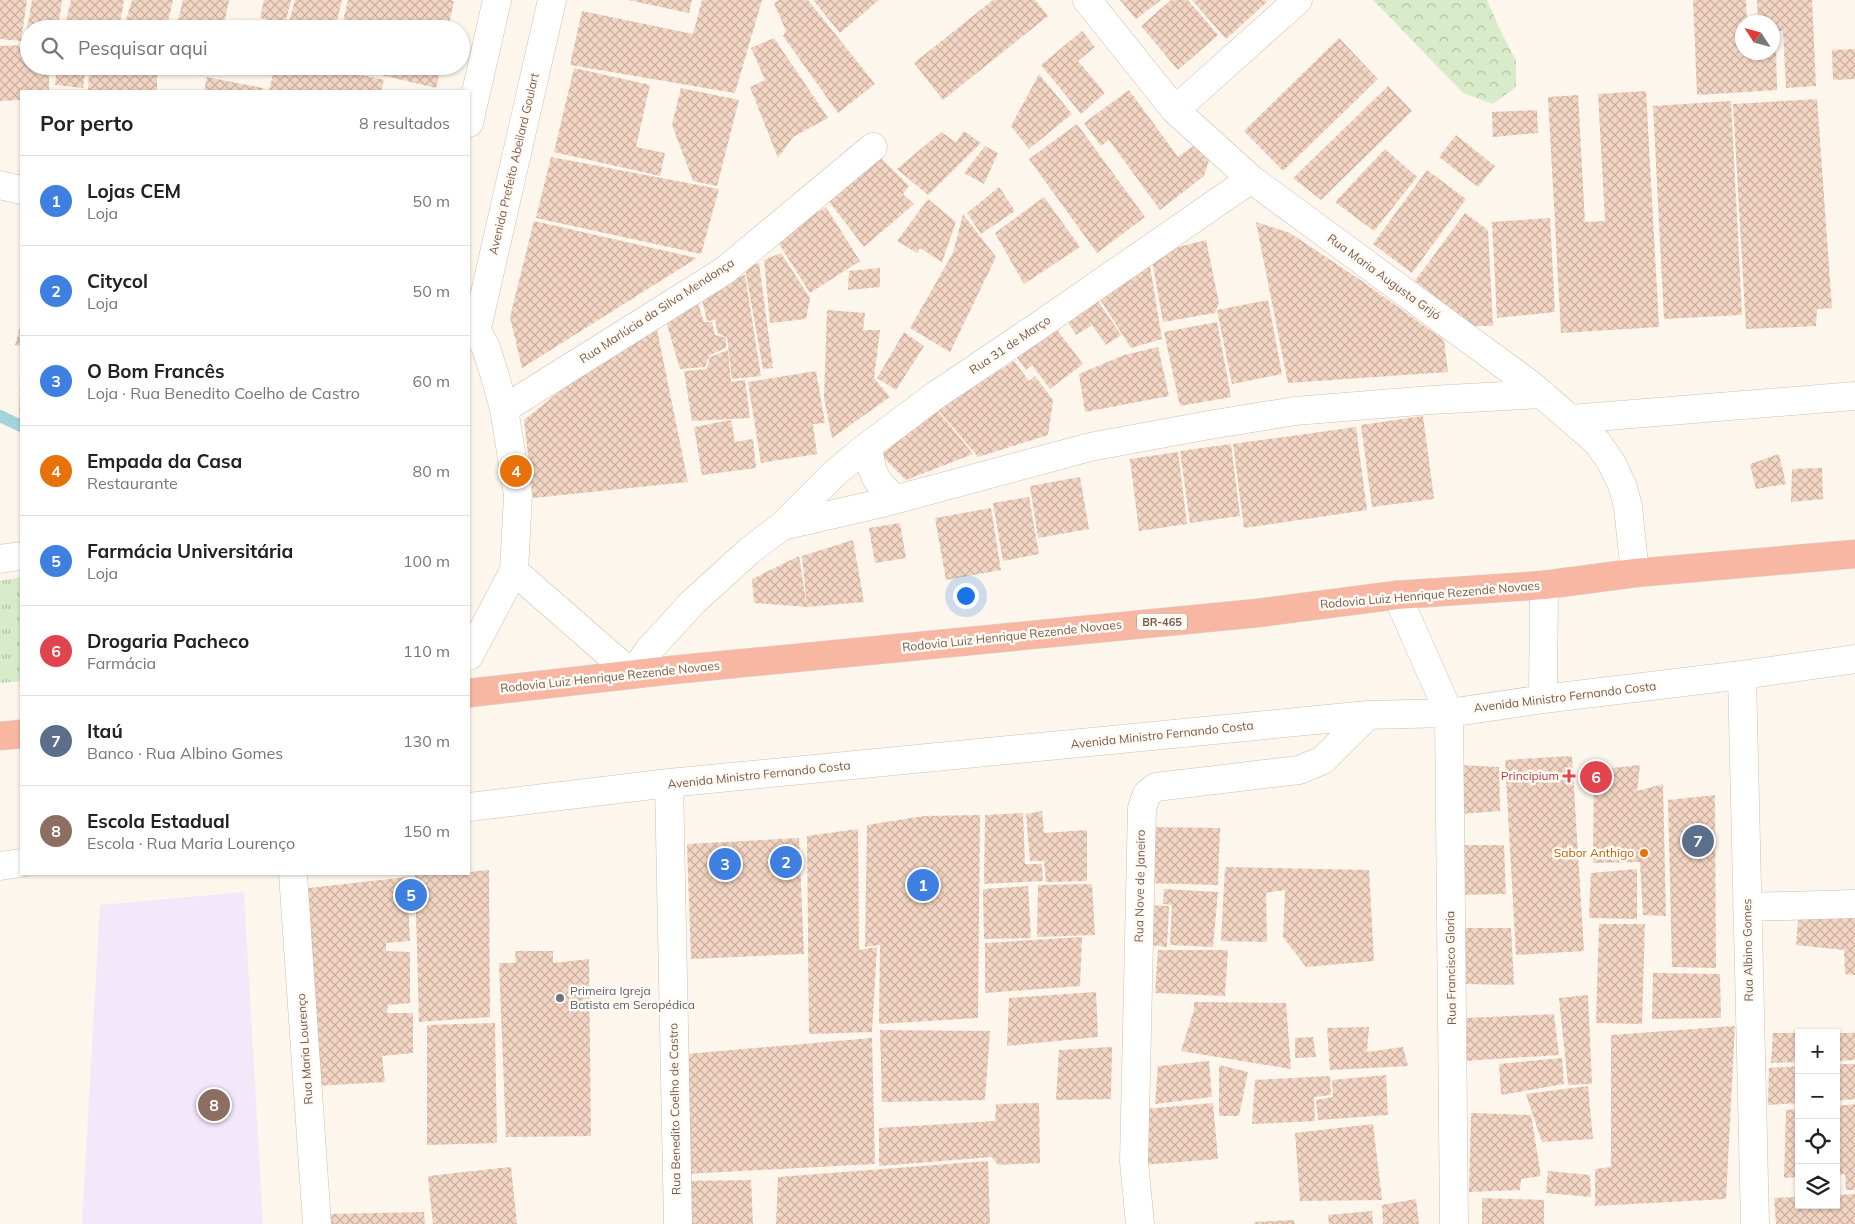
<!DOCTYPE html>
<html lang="pt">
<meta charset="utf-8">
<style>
:root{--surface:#fff;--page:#f2f2f2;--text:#222;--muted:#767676;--line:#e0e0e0;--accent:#ea580c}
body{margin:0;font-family:Mulish,sans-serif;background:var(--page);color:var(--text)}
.controls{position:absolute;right:15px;bottom:15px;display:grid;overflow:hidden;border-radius:0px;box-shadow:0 1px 4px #0004}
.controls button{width:45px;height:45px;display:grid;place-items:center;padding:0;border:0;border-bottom:1px solid var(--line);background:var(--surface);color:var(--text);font:25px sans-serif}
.compass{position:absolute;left:1735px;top:15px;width:45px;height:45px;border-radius:50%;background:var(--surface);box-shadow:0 1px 4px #0004;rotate:306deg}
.you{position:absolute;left:965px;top:595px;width:18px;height:18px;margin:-12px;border:4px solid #fff;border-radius:50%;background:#1a73e8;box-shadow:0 0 0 8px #1a73e833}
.badge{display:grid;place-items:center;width:32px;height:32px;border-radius:50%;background:var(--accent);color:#fff;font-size:16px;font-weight:700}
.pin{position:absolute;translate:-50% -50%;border:2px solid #fff;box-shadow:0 1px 5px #0006}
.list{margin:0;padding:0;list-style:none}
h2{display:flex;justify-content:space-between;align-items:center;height:65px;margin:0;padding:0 20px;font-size:21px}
h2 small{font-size:16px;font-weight:400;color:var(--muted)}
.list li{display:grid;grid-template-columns:32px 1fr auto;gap:15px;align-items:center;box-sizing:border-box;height:90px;padding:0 20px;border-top:1px solid var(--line)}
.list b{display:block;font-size:19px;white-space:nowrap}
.list p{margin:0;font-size:16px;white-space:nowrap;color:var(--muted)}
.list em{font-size:16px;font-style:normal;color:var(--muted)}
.icon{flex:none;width:28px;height:28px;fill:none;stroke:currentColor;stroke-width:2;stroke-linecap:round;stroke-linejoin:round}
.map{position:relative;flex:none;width:1855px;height:1224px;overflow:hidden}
.search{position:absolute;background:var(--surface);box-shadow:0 1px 4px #0004;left:20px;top:20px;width:450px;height:55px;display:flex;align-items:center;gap:12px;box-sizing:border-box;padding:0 18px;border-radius:28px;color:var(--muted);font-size:19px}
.panel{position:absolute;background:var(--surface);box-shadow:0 1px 4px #0004;left:20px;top:90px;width:450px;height:785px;border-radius:0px}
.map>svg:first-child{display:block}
</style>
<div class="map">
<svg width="1855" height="1224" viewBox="0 0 1855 1224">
<defs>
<pattern id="grass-tufts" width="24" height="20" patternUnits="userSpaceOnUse" patternTransform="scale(1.25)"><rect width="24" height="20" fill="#d8ecc9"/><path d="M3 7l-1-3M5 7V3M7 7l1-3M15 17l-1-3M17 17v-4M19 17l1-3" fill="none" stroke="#b4c2a5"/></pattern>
<pattern id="forest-crowns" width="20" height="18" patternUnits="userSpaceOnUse" patternTransform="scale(1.25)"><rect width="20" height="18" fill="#d8ecc9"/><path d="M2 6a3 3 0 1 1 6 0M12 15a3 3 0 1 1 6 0" fill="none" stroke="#b4c2a5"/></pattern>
<pattern id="building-cross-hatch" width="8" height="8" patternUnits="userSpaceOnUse" patternTransform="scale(1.25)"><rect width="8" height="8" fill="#f3d5c3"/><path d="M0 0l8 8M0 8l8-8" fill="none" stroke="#cab0a1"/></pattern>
</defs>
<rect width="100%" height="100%" fill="#fdf6ec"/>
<path fill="#f3e8fa" d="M244,892L263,1224H82L100,905Z"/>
<path fill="url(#grass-tufts)" d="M21,577V681L0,683V581Z"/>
<path fill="url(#forest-crowns)" d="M1373,0H1487L1502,34L1516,60V87L1493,104L1463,93Z"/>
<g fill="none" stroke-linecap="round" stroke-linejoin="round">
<path stroke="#a5d3da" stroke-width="12" d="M0,416L21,426"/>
</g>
<path fill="url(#building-cross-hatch)" d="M0,0H27L21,41L0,39Z
M32,0H62L58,29H27Z
M71,0H124L120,23L145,29H64Z
M132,0H173L167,26L126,20Z
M183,0H229L223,29H214L178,21Z
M264,0H291L285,24L260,18Z
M295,0H342L335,29H287Z
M348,0H451L454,1L448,29H341Z
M628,0H692L689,13Z
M702,0H762L735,93L570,65L582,11L693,34Z
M779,0H808L875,84L838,113L783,36L786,31L774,3Z
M813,0H879L840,33Z
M993,0H1035L1048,16L943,100L914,63Z
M1120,0H1161L1136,19Z
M1171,0H1188L1218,35L1178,70L1141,26Z
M1192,0H1265L1267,2L1226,39Z
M1693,0H1746L1747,22H1742V52H1772V49L1776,48L1777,90L1697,95Z
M1757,0H1812L1816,86L1786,88L1783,31H1772V22H1758Z
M1082,31L1095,47L1078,61L1105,93L1081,114L1041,65Z
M774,38L828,118L793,137L778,158L750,87L765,80L751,48Z
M1339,38L1378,79L1283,171L1244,131Z
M29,45V66H49V91H21V100L0,101V46Z
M1855,49V79L1833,80L1832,50Z
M57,66H86L83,88L55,85Z
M90,66H110V69L89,71Z
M275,66H320L384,80L381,91H269Z
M343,66H441L436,88Z
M574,68L650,85L636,147L665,153L660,176L554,152Z
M157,71V91H88L89,74Z
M1039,74L1072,114L1029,149L1011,126Z
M207,77L263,88L262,91H204Z
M1388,86L1412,111L1321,200L1293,178Z
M681,88L739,100L717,186L693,181L672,125Z
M1129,90L1178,157L1199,142L1210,157L1204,176L1160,210L1109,140L1101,146L1084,123Z
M1646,91L1659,327L1561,333L1548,97L1578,95L1585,222L1605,221L1598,94Z
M1817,99L1832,308L1817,309L1816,326L1746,329L1733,104Z
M1731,101L1742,315L1664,319L1653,106Z
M1537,110L1538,133L1493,137L1492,112Z
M1077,124L1145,217L1097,253L1029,159Z
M964,131L981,143L928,195L897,169L941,132L956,142Z
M1456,135L1495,166L1478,187L1439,157Z
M985,146L998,153L984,184L964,173Z
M1385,149L1417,177L1374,231L1335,202Z
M879,156L909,186L903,194L914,204L864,247L827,199Z
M551,157L719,189L701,254L536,218Z
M1427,170L1466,199L1412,273L1373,244Z
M999,187L1015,211L981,234L967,213Z
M1044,197L1080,247L1024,284L995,233Z
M928,199L956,222L942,262L920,248L917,253L897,241Z
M826,207L860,261L810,293L776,239Z
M1465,213L1488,230L1493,326H1474L1415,281Z
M963,214L996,257L950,352L910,328L953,253Z
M1550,218L1555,312L1497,318L1492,222Z
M534,221L697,258L522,368L510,317Z
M1256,222L1290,233L1359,279L1444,340L1448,372L1288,383Z
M1206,240L1219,303L1215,313L1163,322L1151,254Z
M781,253L810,298L806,319L770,323L764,260Z
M1148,254L1162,339L1131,348L1096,293Z
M759,263L773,368L763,369L745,268Z
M880,268V287L848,290L849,271Z
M745,275L761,376L732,379L727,337L718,334L715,320L707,321L700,290Z
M1092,292L1121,335L1106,345L1092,325L1076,335L1062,313Z
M697,300L704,322H712L715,335L726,337V348L710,355L705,367L680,369L664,314Z
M1268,300L1282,374L1232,384L1217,310Z
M827,310L865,313L863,330H880L874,378L890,397L832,438L824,398Z
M654,315L688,482L533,498L524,420Z
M1217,322L1231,397L1180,406L1164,332Z
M21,323V346L15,345Z
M1055,327L1083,364L1050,389L1032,365L1026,370L1016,356Z
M904,332L924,346L896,390L877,378Z
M1158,347L1169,396L1085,412L1079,374L1124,355Z
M728,350L731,382L745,380L750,418L692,421L684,371L707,369L710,357Z
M1014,361L1029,381L1035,376L1053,400L1048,435L978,457L938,410Z
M816,371L825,423L813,424L817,454L761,463L748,382Z
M20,375H21V421L19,420Z
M937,410L973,454L906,480L881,455Z
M1423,416L1434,499L1372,507L1361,425Z
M731,420L735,442L753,439L756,468L702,475L694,427Z
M1356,427L1367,510L1244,528L1233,444Z
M1231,444L1240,516L1190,523L1180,451Z
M1178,452L1187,524L1139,531L1130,459Z
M1779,454L1786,484L1756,489L1750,464Z
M1822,468L1823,499L1791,502L1792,469Z
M1080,477L1089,529L1038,538L1030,486Z
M1029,497L1039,554L1003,561L993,503Z
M991,508L1001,570L946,580L935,518Z
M900,523L906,558L875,563L869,528Z
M853,540L864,602L807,607L802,556Z
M799,556L807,607L754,603L752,579Z
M1572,756L1584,951L1516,955L1505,760Z
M1460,765L1499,767L1500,811L1460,814Z
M1640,765L1637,791L1663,784L1666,916L1643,915L1640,862L1593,863L1594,770Z
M1715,795L1716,968L1672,967L1668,800Z
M1042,811L1044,833L1087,830V881L1046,882L1044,861H1030L1026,814Z
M1023,813L1025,864H1042L1043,881L984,884L985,815Z
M980,815L978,1018L879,1024L880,945L865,947L867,825L924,816Z
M1146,827L1220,828L1218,885L1144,883Z
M858,829L859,950L877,947L872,1032L809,1034L807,836Z
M799,838L804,954L691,959L687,844Z
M1459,845H1504L1506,894L1459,895Z
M1225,867L1369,870L1374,961L1306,967L1283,937L1285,890L1266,893L1267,942L1221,941Z
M1637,869V919L1589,918L1591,873Z
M489,870L490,1017L419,1022L415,875L469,874V872Z
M407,877L410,941L386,943V951L410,952V1003L388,1005L387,1013H413V1053L382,1056L385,1082L315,1086L300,889Z
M1092,884L1095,935L1037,937L1038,885Z
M1028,886L1031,938L984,939L983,889Z
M1164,889L1218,892L1213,947L1170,945L1172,905L1163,904Z
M1143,905L1169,906L1167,947L1142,944Z
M1799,911H1855V975L1845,974L1844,950L1796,945Z
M1599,924H1645L1642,1024L1596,1023Z
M1460,928H1511L1514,985L1461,984Z
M1082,937L1080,986L985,993V943Z
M1158,950H1228L1225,996L1155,993Z
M515,951H553V963L589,959L591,1136L506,1137L499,963H516Z
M1653,973L1720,974L1721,1018L1652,1019Z
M1096,992L1098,1037L1007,1046L1009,998Z
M1588,995L1592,1084L1568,1085L1559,998Z
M1194,1002L1286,1003L1291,1069L1181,1051L1194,1010Z
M1554,1014L1559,1055L1465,1061L1467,1018Z
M495,1023L497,1143L427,1145V1025Z
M1735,1026L1726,1199L1595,1206V1169L1611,1167V1035Z
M1369,1027L1367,1052L1403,1047L1408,1066L1330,1070L1327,1028Z
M880,1030L990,1031L985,1100L882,1102Z
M1773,1033H1799V1062L1771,1063Z
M1836,1033H1855V1060L1836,1061Z
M1313,1037L1316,1057L1295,1058V1038Z
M872,1038L875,1164L685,1174L686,1054Z
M1112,1047L1111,1099L1056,1100L1059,1050Z
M1562,1058L1564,1084L1501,1095L1499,1064Z
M1209,1061L1212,1097L1155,1104L1158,1066Z
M1836,1064H1855V1099L1836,1101Z
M1219,1065L1248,1072L1239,1116H1219Z
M1799,1066V1103L1768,1105L1769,1068Z
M1386,1075L1388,1115L1318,1120L1316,1100L1333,1097L1332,1080Z
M1330,1076L1331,1095L1314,1097L1315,1121L1252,1124L1255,1080Z
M1588,1086L1593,1139L1542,1142L1526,1094Z
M1039,1103L1040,1163L998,1165L992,1157L879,1166V1128L995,1121L996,1104Z
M1213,1103L1218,1159L1141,1165L1144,1109Z
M1855,1104V1190H1846L1845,1174L1836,1175V1106Z
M1799,1109V1177L1784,1178L1786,1110Z
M1471,1113L1531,1115L1541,1176L1521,1179L1520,1190L1469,1192Z
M1373,1124L1382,1200L1300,1201L1295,1133Z
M988,1161L990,1224H776L778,1177Z
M511,1167L517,1224H433L428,1176Z
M1548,1171L1590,1175L1591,1197L1546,1193Z
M751,1180L753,1224H685L684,1181Z
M1855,1194V1224H1776L1774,1198L1799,1197V1205H1836V1195Z
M1482,1198L1544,1200V1224H1482Z
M1416,1199L1419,1224H1383L1382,1205Z
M1372,1211L1373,1224H1329L1328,1215Z
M424,1212L425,1224H328L327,1214Z
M1294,1220L1295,1224H1255L1254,1222Z"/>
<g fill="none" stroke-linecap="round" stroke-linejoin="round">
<defs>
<path id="minor" d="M1087,0L1175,110L1251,179L1531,385L1597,442L1611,462L1623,487L1628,507L1635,573
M1175,110L1298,0
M469,123L497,0
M0,185L21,190
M469,315L486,348L495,376L504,409L518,495L514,571L469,656
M477,328L552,0
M504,409L724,271L873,147
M1571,419L1855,396
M869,445C869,470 876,484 896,499
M783,525L835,473L860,452L936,395L1034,329L1251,179
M0,559L21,556
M514,571L632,674L649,650L692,603L749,551L782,526L886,502L1090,447L1209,425L1295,411L1431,400L1542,394
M1397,595L1449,713L1454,1224
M1742,675L1755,1224
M1543,699L1544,585
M669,783L678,1224
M469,807L669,783L1368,715L1449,713L1543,699L1742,675L1855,659
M0,866L21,863
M293,874L317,1224
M1747,907L1855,904
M1140,1224L1134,1162L1142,808L1147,794L1156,787L1299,770L1323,760L1368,715"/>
<path id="highway" d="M469,693L672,670L1258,613L1397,595L1544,585L1635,573L1855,554
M0,736L21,734"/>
</defs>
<use href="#minor" stroke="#d1beb0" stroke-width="29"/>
<use href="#highway" stroke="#dad1cd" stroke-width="29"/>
<use href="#minor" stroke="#fff" stroke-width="28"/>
<use href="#highway" stroke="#f7b7a3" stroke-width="28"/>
</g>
<path fill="#e0444e" stroke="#fffaf3" stroke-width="2" d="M1566.5 768.5h5v5h5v5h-5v5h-5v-5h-5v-5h5z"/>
<circle fill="#e8710a" stroke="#fffaf3" stroke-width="2" cx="1644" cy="853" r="5"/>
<circle fill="#6b7280" stroke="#fffaf3" stroke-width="2" cx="560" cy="998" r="5"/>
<g text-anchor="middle" stroke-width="5" stroke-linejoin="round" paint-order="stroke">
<rect fill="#fffaf3" stroke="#a28b7f" stroke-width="1" x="1137" y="613.5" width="50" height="17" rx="4"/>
<g font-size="11" font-weight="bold" fill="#7a5c4d">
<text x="1162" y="626">BR-465</text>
</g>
<g font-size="12" fill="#7a5c4d" stroke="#fffaf3">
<text transform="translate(514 164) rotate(-77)" y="4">Avenida Prefeito Abeilard Goulart</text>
<text transform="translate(1384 277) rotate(36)" y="4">Rua Maria Augusta Grijó</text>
<text transform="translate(657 311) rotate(-33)" y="4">Rua Marlúcia da Silva Mendonça</text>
<text transform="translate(1010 345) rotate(-34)" y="4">Rua 31 de Março</text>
<text transform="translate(1430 595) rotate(-5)" y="4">Rodovia Luiz Henrique Rezende Novaes</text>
<text transform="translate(1012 636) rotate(-6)" y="4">Rodovia Luiz Henrique Rezende Novaes</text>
<text transform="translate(610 677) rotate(-6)" y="4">Rodovia Luiz Henrique Rezende Novaes</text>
<text transform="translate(1565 697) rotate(-7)" y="4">Avenida Ministro Fernando Costa</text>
<text transform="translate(1162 735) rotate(-6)" y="4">Avenida Ministro Fernando Costa</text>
<text transform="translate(759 775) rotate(-6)" y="4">Avenida Ministro Fernando Costa</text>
<text transform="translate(1140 886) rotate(-89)" y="4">Rua Nove de Janeiro</text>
<text transform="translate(1748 950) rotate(-91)" y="4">Rua Albino Gomes</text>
<text transform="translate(1451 968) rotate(-91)" y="4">Rua Francisco Gloria</text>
<text transform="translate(305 1049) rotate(-94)" y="4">Rua Maria Lourenço</text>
<text transform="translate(675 1109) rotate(-91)" y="4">Rua Benedito Coelho de Castro</text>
</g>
<g font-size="12" fill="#be3a42" stroke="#fffaf3" text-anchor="end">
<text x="1559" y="780">Principium</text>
</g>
<g font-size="12" fill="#c56008" stroke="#fffaf3" text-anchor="end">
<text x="1634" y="857">Sabor Anthigo</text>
</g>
<g font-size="12" fill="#5b616d" stroke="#fffaf3" text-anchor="start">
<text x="570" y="995">Primeira Igreja<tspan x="570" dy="14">Batista em Seropédica</tspan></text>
</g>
</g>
</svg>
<div class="controls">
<button>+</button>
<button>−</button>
<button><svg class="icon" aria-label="locate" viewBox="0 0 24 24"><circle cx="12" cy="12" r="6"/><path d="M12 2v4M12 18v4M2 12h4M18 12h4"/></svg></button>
<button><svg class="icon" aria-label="layers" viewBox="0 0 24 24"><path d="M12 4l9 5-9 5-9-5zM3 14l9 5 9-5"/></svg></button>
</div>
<svg class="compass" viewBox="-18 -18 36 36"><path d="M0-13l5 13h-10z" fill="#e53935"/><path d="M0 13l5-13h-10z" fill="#767676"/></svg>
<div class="you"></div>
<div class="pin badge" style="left:923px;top:885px;background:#3f7fe0">1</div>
<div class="pin badge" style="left:786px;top:862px;background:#3f7fe0">2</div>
<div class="pin badge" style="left:725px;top:864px;background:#3f7fe0">3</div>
<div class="pin badge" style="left:516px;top:471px;background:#e8710a">4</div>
<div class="pin badge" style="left:411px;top:895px;background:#3f7fe0">5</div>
<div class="pin badge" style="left:1596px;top:777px;background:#e0444e">6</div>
<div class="pin badge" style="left:1698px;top:841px;background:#5c6f8a">7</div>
<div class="pin badge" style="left:214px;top:1105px;background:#8d6e63">8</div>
<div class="search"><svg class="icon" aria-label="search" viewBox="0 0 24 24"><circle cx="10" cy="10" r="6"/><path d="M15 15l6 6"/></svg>Pesquisar aqui</div>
<section class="panel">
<h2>Por perto<small>8 resultados</small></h2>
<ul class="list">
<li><span class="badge" style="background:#3f7fe0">1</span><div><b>Lojas CEM</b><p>Loja</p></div><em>50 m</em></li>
<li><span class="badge" style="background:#3f7fe0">2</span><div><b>Citycol</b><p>Loja</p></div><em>50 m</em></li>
<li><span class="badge" style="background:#3f7fe0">3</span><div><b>O Bom Francês</b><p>Loja · Rua Benedito Coelho de Castro</p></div><em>60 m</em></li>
<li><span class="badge" style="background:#e8710a">4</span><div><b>Empada da Casa</b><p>Restaurante</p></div><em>80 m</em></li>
<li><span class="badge" style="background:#3f7fe0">5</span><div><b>Farmácia Universitária</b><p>Loja</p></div><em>100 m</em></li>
<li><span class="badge" style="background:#e0444e">6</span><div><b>Drogaria Pacheco</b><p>Farmácia</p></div><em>110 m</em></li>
<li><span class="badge" style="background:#5c6f8a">7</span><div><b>Itaú</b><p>Banco · Rua Albino Gomes</p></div><em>130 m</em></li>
<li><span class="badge" style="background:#8d6e63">8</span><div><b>Escola Estadual</b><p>Escola · Rua Maria Lourenço</p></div><em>150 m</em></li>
</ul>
</section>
</div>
